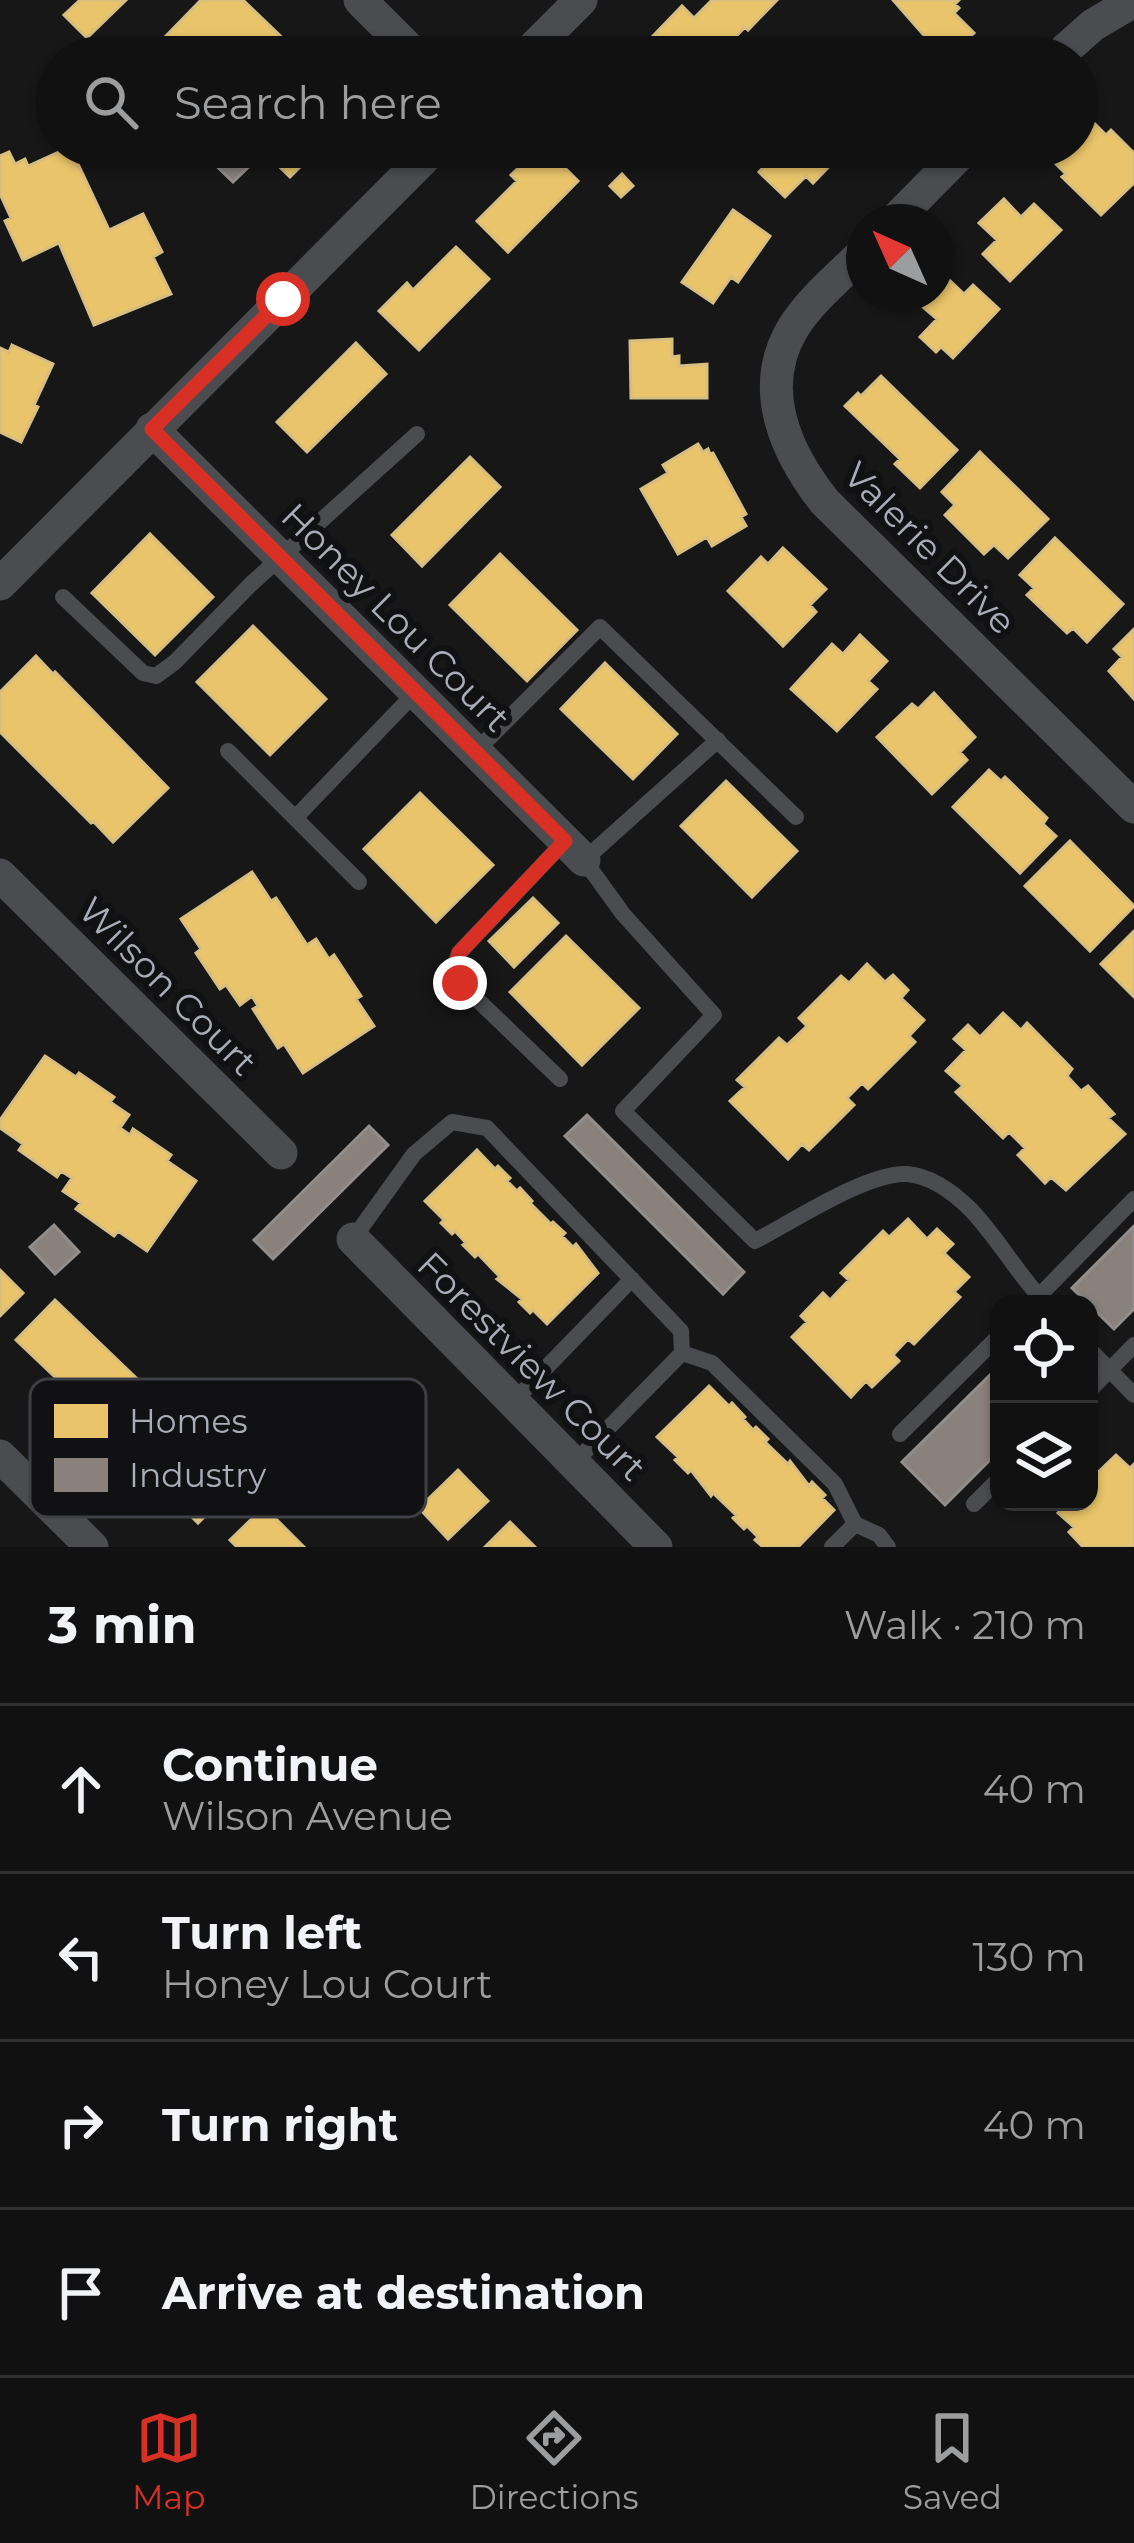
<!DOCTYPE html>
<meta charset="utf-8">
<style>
:root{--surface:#111;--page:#1a1a1a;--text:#f1f3f6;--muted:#9c9d9f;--line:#303131;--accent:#d93025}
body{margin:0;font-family:Montserrat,sans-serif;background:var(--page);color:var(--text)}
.controls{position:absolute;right:36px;bottom:36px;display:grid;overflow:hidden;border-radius:24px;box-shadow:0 3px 9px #0004}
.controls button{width:108px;height:108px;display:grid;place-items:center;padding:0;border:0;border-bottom:3px solid var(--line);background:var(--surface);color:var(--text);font:60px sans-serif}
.compass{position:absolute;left:846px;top:204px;width:108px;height:108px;border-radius:50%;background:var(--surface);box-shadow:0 3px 9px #0004;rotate:315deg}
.stop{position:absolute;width:36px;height:36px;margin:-27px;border:9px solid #d93025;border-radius:50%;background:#fff}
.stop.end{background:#d93025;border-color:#fff;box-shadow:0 3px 12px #0008}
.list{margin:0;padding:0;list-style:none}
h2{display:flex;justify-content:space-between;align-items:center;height:156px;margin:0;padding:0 48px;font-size:51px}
h2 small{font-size:39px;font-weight:400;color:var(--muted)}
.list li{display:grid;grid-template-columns:78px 1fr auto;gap:36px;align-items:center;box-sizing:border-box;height:168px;padding:0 48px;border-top:3px solid var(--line)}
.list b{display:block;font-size:45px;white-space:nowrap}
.list p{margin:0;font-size:39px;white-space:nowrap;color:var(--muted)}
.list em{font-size:39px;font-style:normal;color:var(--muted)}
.icon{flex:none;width:66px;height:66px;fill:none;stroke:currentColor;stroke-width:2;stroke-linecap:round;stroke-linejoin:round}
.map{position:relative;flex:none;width:1134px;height:1547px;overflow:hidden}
.search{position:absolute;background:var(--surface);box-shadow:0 3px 9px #0004;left:36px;right:36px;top:36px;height:132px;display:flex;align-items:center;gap:30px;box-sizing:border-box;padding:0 42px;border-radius:66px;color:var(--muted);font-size:45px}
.sheet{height:828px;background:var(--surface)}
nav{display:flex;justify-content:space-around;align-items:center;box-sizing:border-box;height:168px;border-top:3px solid var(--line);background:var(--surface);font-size:33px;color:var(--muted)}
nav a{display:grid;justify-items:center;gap:6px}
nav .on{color:var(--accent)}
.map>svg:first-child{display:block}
</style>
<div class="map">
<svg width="1134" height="1547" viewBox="0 0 1134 1547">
<rect width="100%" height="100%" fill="#171717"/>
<path fill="#e9c46a" stroke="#d6bd81" stroke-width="3" d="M80,0H126L87,38L64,15Z
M201,0H243L294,49L286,57H185L165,37Z
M712,0H777L748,30L745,27L725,48L734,57H674L653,36L682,6L694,18Z
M893,0H959L955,4L959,8L954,13L974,33L949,57H943Z
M1092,121L1106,135L1111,130L1134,153V183L1101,215L1062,177L1066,174L1053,161L1067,147H1077V137Z
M70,147L109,230L143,214L162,252L153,257L171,294L94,325L59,243L23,260L5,221L11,218L0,194V156L9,152L15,164L25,159L28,166Z
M259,147H320L290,177Z
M540,147H544L578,181L508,252L477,221L517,181L511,175Z
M775,147H836L842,153L813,183L806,176L785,197L759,172L779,151Z
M622,174L633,186L621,197L610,186Z
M1004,199L1021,217L1034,204L1061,230L1010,281L983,254L997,240L979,223Z
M733,210L770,236L738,282L731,277L713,303L682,282Z
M456,247L489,279L419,350L379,311L407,283L413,290Z
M943,274L964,294L973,285L999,309L953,358L941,347L936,352L920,337L937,319L917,302L925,294H936V282Z
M672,339V357L679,356V366L707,364V398H631L630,341Z
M356,343L386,374L307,452L277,422Z
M12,345L53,364L34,405L38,407L21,442L0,432V348L9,352Z
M881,376L957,450L920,488L895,464L900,459L845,406L858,393L861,396Z
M698,444L703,452L708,449L710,454L713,453L746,514L741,517L746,526L712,546L707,537L678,554L641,489L668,473L663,465Z
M980,452L1048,519L1008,558L994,545L984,554L945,515L955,505L942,492Z
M470,457L500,487L422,566L392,535Z
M150,534L213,597L155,655L92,593Z
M1055,538L1123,604L1087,642L1073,628L1067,633L1027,595L1034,588L1020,575Z
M783,548L826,589L810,605L816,612L783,646L728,591L761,557L768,564Z
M500,554L577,630L527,681L450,605Z
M253,626L326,699L270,755L197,682Z
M1134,629V699L1109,671L1122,657L1114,649Z
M860,635L887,661L868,681L877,689L837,731L791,689L832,644L843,654Z
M36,656L53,674L55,672L168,788L113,842L93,821L91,823L0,732V692Z
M605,663L677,734L633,779L561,709Z
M934,693L975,737L960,752L967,760L932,794L877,737L912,704L918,709Z
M989,770L1001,781L1005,777L1047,818L1043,824L1056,836L1020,873L953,807Z
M726,781L797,851L752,897L681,826Z
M420,793L493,865L436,922L364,849Z
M1070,841L1134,906L1090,951L1025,886Z
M252,872L271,901L276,898L307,945L316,939L329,959L334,955L361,996L356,999L374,1026L303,1073L284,1044L278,1048L253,1009L258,1006L252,996L240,1005L226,985L220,989L196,953L201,949L181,919Z
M533,898L558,923L514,967L489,941Z
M1134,931V997L1101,964Z
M566,936L639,1008L582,1065L510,992Z
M867,964L885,982L893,975L908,990L901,998L924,1020L909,1036L915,1042L868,1089L862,1083L847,1098L854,1105L809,1150L802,1144L788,1159L730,1101L745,1087L737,1080L779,1038L787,1045L807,1026L799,1018L841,976L849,983Z
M1003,1013L1021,1030L1027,1023L1072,1069L1067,1076L1081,1091L1088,1086L1114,1114L1108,1118L1125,1134L1066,1190L1051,1177L1045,1183L1018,1155L1025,1148L1009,1132L1003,1138L956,1092L963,1086L946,1071L966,1050L954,1039L968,1025L980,1037Z
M45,1056L76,1077L79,1073L114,1097L110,1102L129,1115L120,1128L130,1135L133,1129L171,1155L167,1161L196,1181L147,1251L118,1231L114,1236L76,1209L81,1203L63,1191L72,1178L61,1171L57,1177L19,1150L23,1144L0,1128V1120Z
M477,1150L495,1169L498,1166L510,1178L507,1181L517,1191L520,1188L532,1201L530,1203L551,1224L553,1222L565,1233L562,1236L573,1247L576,1244L598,1273L547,1324L533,1310L530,1313L519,1302L522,1299L497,1279L500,1277L478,1254L475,1257L463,1245L466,1243L455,1231L452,1234L441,1223L444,1220L425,1201Z
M908,1219L927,1239L937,1229L953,1244L944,1253L969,1277L954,1292L960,1297L914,1344L908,1339L893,1355L899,1361L872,1387L866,1381L851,1397L792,1337L807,1322L801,1316L823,1293L830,1300L849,1280L841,1273L883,1231L889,1237Z
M0,1270L23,1293L0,1316Z
M55,1300L155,1396L117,1436L16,1340Z
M709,1386L729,1406L732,1403L745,1417L743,1419L753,1430L756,1427L768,1439L765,1442L788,1464L790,1461L809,1486L812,1482L825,1495L822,1498L834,1510L798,1547H763L755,1540L758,1537L747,1526L744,1529L733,1518L736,1515L713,1493L711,1496L691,1470L688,1473L675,1460L678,1457L657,1437Z
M160,1422L229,1492L198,1523L152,1476L146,1482L122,1458Z
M1116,1455L1130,1468L1134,1464V1547H1083L1069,1532L1074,1527L1058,1513L1068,1502H1089V1481Z
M458,1470L488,1501L448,1539L419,1508Z
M264,1507L304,1547H237L230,1540Z
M510,1522L535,1547H485Z"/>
<path fill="#8a817c" stroke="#938e8e" stroke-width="3" d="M223,147H243L256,160L233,182L210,160Z
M587,1115L744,1272L723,1294L565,1136Z
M369,1126L388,1145L273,1259L254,1240Z
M54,1225L79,1252L55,1274L30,1247Z
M1134,1226V1309L1114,1329L1072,1288Z
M999,1366V1451L945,1505L902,1462Z"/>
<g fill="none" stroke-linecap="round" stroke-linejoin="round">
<path stroke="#4b4c50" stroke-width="16" d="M63,597L143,673L156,676L175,662L251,584L417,434
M718,740L584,860L623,914L714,1015L623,1111L755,1241C792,1222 867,1172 907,1174C931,1176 954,1193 971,1210C998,1238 1018,1275 1046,1304
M228,751L359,882
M476,751L600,627L796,817
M296,817L416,692
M560,1079L460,983L454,969L459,953L565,841
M353,1239L414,1154L452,1122L487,1128L681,1331L682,1353
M1034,1301L1134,1199
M1089,1349L1134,1395
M1089,1391L1134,1345
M513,1402L632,1279
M900,1434L999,1336
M574,1463L682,1353L712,1363L835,1484L855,1524
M974,1504L999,1479
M832,1547L855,1524L879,1535L888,1547"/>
<path stroke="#4b4c50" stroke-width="33" d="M360,0L417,57
M524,57L581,0
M1057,57L1093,25L1134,1
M893,222L967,147
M864,252C841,275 811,299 793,328C757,388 785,451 824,501L1134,807
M152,429L584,860
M0,584L435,147
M0,875L281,1153
M353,1239L656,1547
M0,1456L92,1547"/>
</g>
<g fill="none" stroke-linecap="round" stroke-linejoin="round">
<path stroke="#d93025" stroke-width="15" d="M283,299L152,429L565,841L459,953L454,969L460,983"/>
</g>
<g text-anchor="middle" stroke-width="12" stroke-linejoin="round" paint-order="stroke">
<g font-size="36" fill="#a8adb8" stroke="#111113">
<text transform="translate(930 548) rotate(45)" y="13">Valerie Drive</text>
<text transform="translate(396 617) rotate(45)" y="13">Honey Lou Court</text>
<text transform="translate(168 986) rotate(45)" y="13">Wilson Court</text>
<text transform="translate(532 1366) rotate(45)" y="13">Forestview Court</text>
</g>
</g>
<rect x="30" y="1379" width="396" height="138" rx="18" fill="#111113" stroke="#3e4045" stroke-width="3"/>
<rect x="54" y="1404" width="54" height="34" fill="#e9c46a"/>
<rect x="54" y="1458" width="54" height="34" fill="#8a817c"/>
<g font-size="33" fill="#a8adb8">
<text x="129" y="1433">Homes</text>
<text x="129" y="1487">Industry</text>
</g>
</svg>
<div class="controls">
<button><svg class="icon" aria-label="locate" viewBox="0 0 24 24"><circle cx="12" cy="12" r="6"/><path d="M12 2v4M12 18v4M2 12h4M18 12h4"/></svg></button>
<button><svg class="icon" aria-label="layers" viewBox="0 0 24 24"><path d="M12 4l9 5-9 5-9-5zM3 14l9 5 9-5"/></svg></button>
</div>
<svg class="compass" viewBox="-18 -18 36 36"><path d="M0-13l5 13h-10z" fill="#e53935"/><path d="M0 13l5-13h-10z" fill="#9c9d9f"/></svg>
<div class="stop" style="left:283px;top:299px"></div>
<div class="stop end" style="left:460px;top:983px"></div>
<div class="search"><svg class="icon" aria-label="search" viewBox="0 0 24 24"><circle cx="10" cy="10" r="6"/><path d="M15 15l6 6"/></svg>Search here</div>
</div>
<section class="sheet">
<h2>3 min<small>Walk · 210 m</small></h2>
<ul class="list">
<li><svg class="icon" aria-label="ahead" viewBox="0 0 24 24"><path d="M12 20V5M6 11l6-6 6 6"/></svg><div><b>Continue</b><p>Wilson Avenue</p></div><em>40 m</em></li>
<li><svg class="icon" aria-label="left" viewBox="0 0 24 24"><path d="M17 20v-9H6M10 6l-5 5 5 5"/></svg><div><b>Turn left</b><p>Honey Lou Court</p></div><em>130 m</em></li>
<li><svg class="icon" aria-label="right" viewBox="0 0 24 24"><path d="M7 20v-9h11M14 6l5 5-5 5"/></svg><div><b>Turn right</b></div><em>40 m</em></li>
<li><svg class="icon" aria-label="arrive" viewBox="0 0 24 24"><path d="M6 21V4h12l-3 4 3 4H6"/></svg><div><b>Arrive at destination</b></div></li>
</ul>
</section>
<nav>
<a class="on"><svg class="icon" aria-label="map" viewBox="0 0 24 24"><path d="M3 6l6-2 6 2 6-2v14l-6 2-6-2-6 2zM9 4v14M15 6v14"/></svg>Map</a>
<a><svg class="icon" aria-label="directions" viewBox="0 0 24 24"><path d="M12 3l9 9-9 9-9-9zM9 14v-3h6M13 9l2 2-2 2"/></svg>Directions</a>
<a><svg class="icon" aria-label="saved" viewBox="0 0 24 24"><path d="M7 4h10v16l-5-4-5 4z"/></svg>Saved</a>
</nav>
